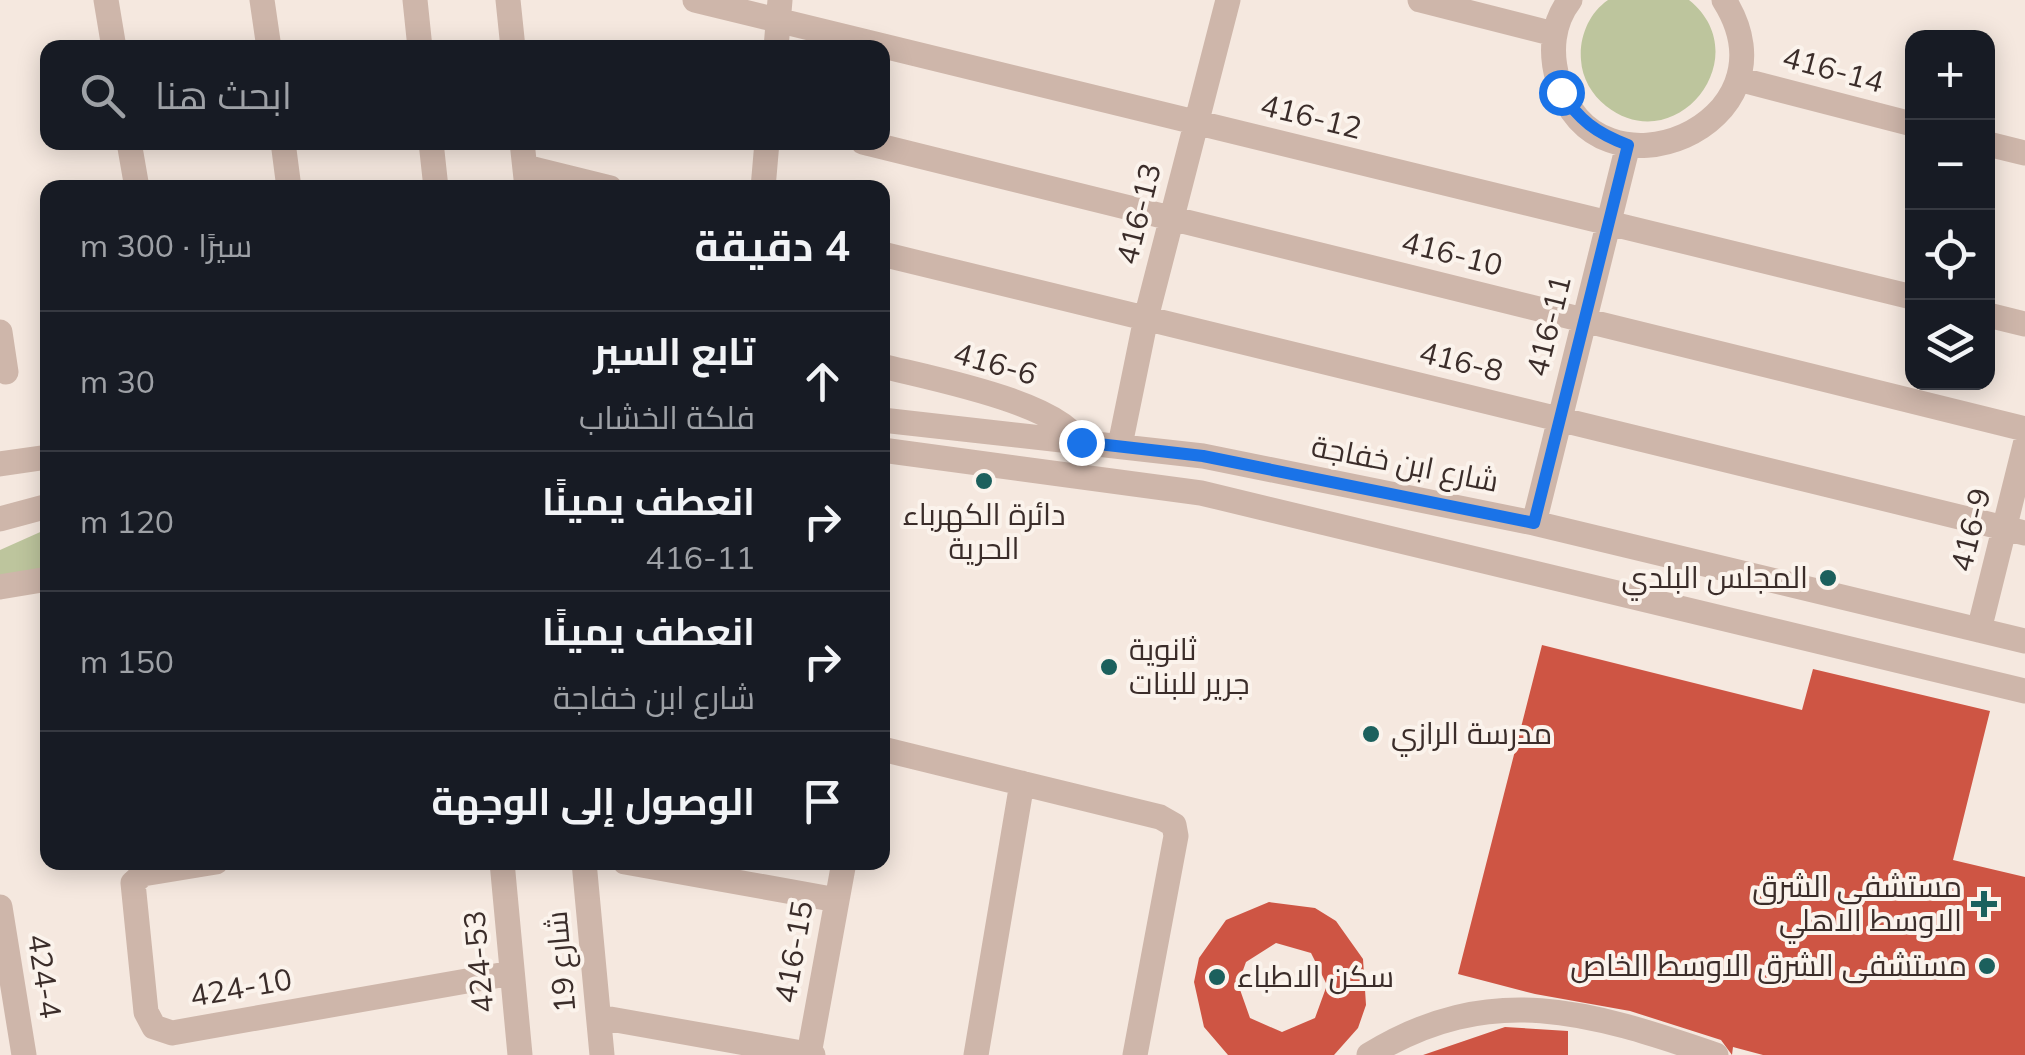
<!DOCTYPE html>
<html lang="ar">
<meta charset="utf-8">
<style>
:root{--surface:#171b24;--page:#242831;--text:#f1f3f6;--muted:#9ea1a6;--line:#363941}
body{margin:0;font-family:Mulish,Cairo,sans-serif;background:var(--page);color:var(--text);direction:rtl}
.controls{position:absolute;right:30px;top:30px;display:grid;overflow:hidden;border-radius:20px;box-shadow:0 5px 25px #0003}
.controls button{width:90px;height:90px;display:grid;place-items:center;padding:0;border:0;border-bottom:2px solid var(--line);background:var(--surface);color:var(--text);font:50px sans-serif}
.stop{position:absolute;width:30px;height:30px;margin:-22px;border:8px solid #1a73e8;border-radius:50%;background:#fff}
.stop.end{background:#1a73e8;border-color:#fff;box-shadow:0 2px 10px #0008}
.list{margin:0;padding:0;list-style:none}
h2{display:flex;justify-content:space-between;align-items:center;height:130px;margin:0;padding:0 40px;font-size:42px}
h2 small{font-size:32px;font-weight:400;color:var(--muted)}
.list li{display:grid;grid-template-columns:65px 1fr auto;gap:30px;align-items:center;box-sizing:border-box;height:140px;padding:0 40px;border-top:2px solid var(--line)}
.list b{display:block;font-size:38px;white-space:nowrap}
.list p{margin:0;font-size:32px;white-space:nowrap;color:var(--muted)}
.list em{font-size:32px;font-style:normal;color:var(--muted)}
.icon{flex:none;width:55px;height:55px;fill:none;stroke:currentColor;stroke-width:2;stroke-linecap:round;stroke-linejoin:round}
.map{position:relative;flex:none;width:2025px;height:1055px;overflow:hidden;direction:ltr}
.search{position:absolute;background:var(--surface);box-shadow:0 5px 25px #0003;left:40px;top:40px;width:850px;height:110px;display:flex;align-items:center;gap:25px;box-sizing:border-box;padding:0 35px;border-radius:20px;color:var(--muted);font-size:38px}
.panel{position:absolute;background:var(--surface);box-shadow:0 5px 25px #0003;left:40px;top:180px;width:850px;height:690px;border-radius:20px;direction:rtl}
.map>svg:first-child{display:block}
</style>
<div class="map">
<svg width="2025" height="1055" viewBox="0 0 2025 1055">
<rect width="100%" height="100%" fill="#f5e8df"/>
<path fill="#bdc59d" d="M1608,0H1689C1759,56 1676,161 1606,106C1592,95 1582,78 1581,60C1579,37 1589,13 1608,0Z
M47,529V575L0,582V550Z"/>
<path fill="#ce5544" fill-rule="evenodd" d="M1542,645L1802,710L1813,669L1990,711L1953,860L2025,877V1055H1763L1733,1047L1732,1055L1721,1040L1630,1011L1535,994L1458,974Z
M1269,902L1315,908L1336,921L1363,959L1366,1005L1358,1028L1334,1055H1228L1204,1027L1194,982L1199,958L1226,920ZM1276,943L1311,953L1327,985L1315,1018L1282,1032L1250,1018L1238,984L1246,962Z
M1505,1027L1568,1031V1055H1423Z"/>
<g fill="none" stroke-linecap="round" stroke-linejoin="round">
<path stroke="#ceb6aa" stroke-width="25" d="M106,0L114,48
M262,0L269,48
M415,0L420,48
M508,0L513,48
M695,0L1912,297
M1420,0L1554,34
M1570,0C1552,23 1550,53 1558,80C1594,211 1803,125 1724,0
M776,48L780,0
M1738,79L1912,124
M129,142L137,188
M283,142L289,188
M431,142L436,188
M522,142L527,188
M863,142L2025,429
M1988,144L2025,153
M525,167L610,188
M763,188L767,142
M882,254L2025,533
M1988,315L2025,324
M0,332L6,372
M882,366C924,377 1069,404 1080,446
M882,420L1203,456L1534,523L2025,641
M1120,445L1146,318L1228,0
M882,450L1201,493L2025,691
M0,464L48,457
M0,519L48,506
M1534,523L1628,145
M0,587L48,579
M1979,630L2025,445
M882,749L1160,817L1174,825L1176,836L1135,1055
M216,862L143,874L133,883L146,1012L154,1027L172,1033L512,973
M502,862L520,1055
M584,862L602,1055
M625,862L837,900
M0,907L24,1055
M599,1017L813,1055
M809,1054L844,862
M976,1055L1022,783
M1369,1055C1491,980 1590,1012 1716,1055"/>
</g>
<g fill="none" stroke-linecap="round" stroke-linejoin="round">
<path stroke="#1a73e8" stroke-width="12" d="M1081,442L1203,456L1534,523L1628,145C1596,133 1579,120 1561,92"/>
</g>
<g fill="#1c605d" stroke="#fbf3ec" stroke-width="4">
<circle cx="984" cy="481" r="10"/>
<circle cx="1828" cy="578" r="10"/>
<circle cx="1109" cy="667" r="10"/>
<circle cx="1371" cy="734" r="10"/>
<path d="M1979 889h10v10h10v10h-10v10h-10v-10h-10v-10h10z"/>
<circle cx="1987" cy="966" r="10"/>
<circle cx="1217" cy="977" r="10"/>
</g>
<g text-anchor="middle" stroke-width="8" stroke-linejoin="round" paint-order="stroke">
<g font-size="30" fill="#3b2d2a" stroke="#fbf3ec">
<text transform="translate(1833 70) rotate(15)" y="10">416-14</text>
<text transform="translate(1311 117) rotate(14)" y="10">416-12</text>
<text transform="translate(1139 214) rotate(-76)" y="10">416-13</text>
<text transform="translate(1452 254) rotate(14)" y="10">416-10</text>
<text transform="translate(1549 326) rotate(-76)" y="10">416-11</text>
<text transform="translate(1461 362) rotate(14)" y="10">416-8</text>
<text transform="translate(995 364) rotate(16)" y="10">416-6</text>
<text transform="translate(1405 464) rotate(11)" y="10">شارع ابن خفاجة</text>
<text transform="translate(1971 530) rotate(-76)" y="10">416-9</text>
<text transform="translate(794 952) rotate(-80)" y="10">416-15</text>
<text transform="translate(479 962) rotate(-95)" y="10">424-53</text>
<text transform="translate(561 962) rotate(-95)" y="10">شارع 19</text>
<text transform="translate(44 976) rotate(81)" y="10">424-4</text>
<text transform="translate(241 988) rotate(-10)" y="10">424-10</text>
</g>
<g font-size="30" fill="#3b2d2a" stroke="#fbf3ec" text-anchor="end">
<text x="984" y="525" text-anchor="middle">دائرة الكهرباء<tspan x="984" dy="34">الحرية</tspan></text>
<text x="1808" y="588">المجلس البلدي</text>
<text x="1129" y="660" text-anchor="start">ثانوية<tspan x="1129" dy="34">جرير للبنات</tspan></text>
<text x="1391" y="744" text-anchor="start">مدرسة الرازي</text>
<text x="1962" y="897">مستشفى الشرق<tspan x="1962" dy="34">الاوسط الاهلي</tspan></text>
<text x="1967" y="976">مستشفى الشرق الاوسط الخاص</text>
<text x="1237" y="987" text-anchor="start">سكن الاطباء</text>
</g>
</g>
</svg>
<div class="controls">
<button>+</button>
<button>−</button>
<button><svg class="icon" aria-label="locate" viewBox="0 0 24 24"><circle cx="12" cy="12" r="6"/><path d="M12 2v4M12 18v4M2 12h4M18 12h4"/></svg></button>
<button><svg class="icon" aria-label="layers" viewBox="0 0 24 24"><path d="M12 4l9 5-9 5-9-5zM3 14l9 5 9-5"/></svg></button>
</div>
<div class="stop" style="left:1561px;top:92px"></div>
<div class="stop end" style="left:1081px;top:442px"></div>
<div class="search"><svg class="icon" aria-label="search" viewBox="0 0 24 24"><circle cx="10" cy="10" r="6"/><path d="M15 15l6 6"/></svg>ابحث هنا</div>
<section class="panel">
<h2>4 دقيقة<small>سيرًا · 300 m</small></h2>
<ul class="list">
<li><svg class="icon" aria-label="ahead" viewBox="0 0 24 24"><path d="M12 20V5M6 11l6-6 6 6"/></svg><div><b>تابع السير</b><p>فلكة الخشاب</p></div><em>30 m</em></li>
<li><svg class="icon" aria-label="right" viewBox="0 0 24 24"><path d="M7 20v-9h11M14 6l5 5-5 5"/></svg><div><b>انعطف يمينًا</b><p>416-11</p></div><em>120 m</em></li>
<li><svg class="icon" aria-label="right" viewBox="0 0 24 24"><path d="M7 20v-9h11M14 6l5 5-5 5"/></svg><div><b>انعطف يمينًا</b><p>شارع ابن خفاجة</p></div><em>150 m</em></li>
<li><svg class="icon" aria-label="arrive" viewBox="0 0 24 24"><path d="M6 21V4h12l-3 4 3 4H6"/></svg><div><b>الوصول إلى الوجهة</b></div></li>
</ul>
</section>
</div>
